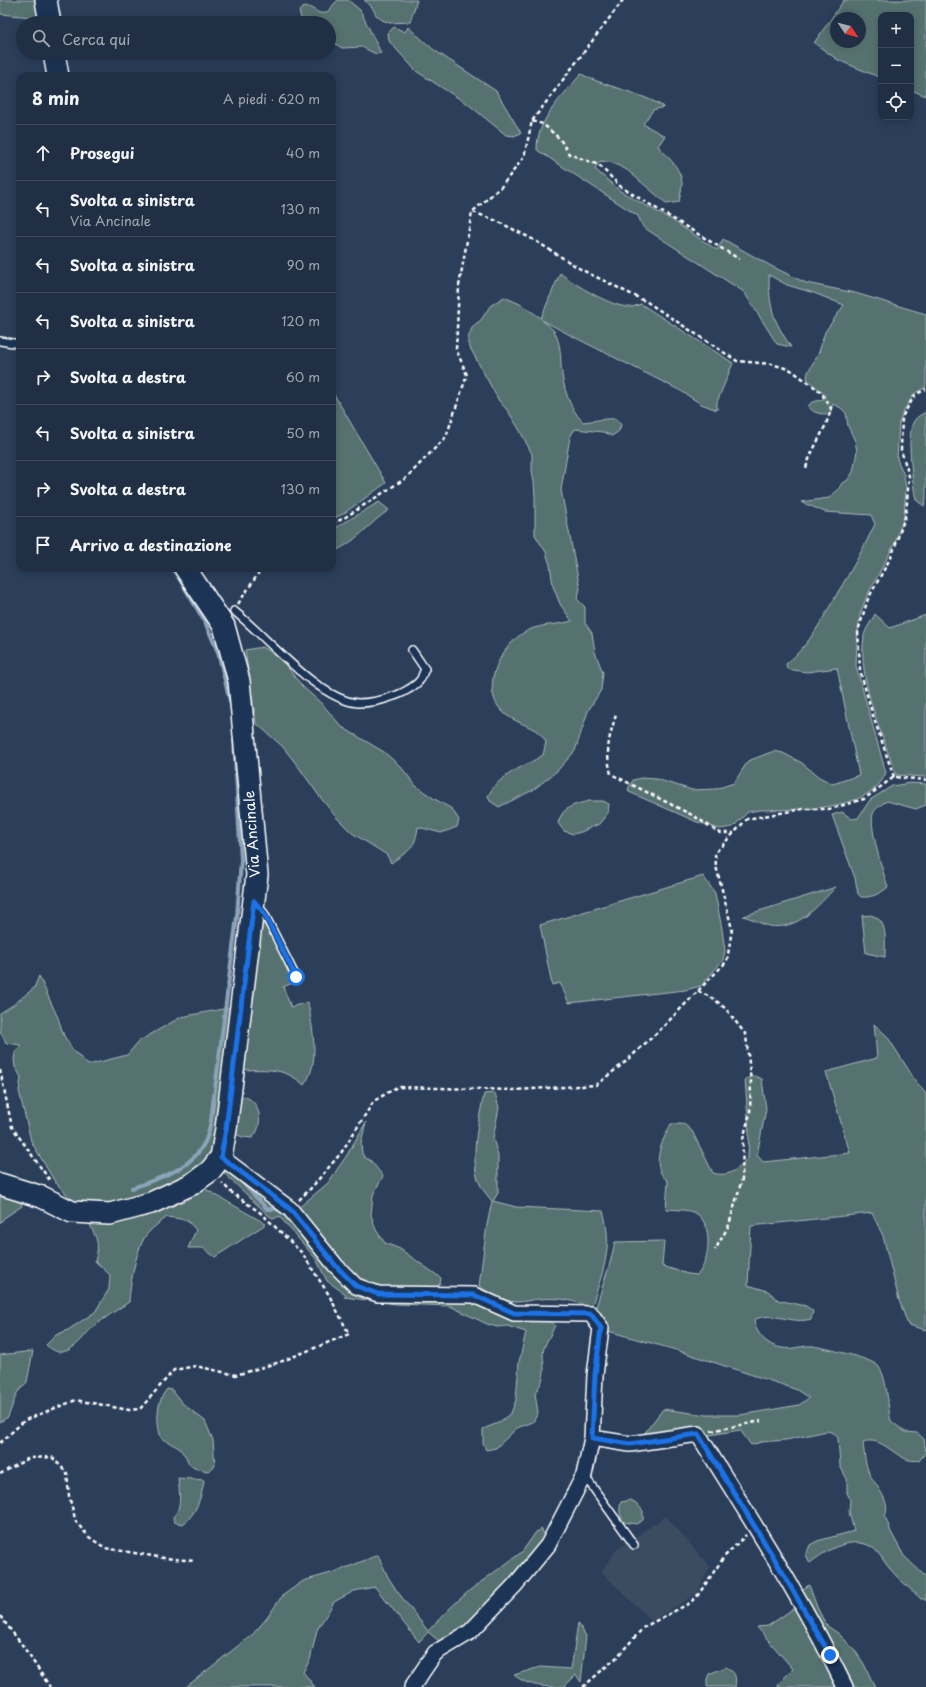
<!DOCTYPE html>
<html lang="it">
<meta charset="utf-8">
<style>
:root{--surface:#202f44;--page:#28374b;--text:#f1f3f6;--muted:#a2a9b2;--line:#3d4a5d}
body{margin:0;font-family:"Playpen Sans",sans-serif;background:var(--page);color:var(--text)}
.controls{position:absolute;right:12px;top:12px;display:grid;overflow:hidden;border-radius:8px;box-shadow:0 2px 10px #0003}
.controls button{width:36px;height:36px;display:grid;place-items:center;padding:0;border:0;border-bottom:1px solid var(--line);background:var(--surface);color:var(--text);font:20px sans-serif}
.compass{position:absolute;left:830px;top:12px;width:36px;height:36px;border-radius:50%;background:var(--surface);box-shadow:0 2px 10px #0003;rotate:125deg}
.stop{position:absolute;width:12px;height:12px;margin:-9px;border:3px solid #1a73e8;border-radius:50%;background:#fff}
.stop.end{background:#1a73e8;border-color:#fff;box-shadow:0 1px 4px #0008}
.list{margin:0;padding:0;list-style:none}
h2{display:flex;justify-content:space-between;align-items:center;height:52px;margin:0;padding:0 16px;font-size:17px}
h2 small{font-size:13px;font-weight:400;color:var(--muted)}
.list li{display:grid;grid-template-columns:26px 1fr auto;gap:12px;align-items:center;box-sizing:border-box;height:56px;padding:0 16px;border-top:1px solid var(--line)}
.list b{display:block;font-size:15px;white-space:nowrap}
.list p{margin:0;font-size:13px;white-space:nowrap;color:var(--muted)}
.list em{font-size:13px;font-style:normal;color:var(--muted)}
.icon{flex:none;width:22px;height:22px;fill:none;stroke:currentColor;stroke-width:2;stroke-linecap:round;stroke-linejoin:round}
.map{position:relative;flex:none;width:926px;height:1687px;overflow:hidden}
.search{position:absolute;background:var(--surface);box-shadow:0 2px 10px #0003;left:16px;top:16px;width:320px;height:44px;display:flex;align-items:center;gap:10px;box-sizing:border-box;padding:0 14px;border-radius:22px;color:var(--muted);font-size:15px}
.panel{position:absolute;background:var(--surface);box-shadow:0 2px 10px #0003;left:16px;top:72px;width:320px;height:500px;border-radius:12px}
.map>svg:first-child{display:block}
</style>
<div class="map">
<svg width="926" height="1687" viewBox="0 0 926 1687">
<rect width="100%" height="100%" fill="#2b3f5b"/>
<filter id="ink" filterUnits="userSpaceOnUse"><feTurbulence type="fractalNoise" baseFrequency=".025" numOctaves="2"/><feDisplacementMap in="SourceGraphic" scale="8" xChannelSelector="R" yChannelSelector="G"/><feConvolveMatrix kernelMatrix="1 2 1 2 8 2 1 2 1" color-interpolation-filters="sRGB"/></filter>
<g filter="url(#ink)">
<path fill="#3b4b60" d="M666,1516L710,1567L696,1594L652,1621L601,1572L615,1551Z"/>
<path fill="#567270" stroke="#aab8b8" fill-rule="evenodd" d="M0,0H39L42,18L0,14Z
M338,0H348L360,10L381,53L376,54L362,47L342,48L329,40V23H306L301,18L299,11L305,6C314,7 321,19 329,10C332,7 334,3 338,0Z
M364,0H417L410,22L390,23L382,20L376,15L372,7Z
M844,0H926V96L911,90V15H881V78L838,60L814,43ZM836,18H860V42H836Z
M394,27L405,32L408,27L434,50L496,91L521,133L514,136L506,135L469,105L416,71L389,41L388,33Z
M581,74C608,88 638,91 664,107L653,110L643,124L665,136L658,146C668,157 683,170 682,186C681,191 680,197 679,202L667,204L627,170L613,163L600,161L595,169L620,191L672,220L717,250L723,239L771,266L806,283L855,293L926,314V387L915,393L904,410L899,423L897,459L904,475L906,489L904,517L895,543L866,598L860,615L857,640L856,666L886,773C870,813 795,809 759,810L748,812L733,827L720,829L697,822L629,792L628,789L633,780L641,778L656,779L692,790L716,789L734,783L748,761L774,751L783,753L802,763L819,777L833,784L859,775L837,668L807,672L787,669L786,664C810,645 823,618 838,592C852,570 864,547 875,524L871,515L825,512L801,502L829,498L838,490L842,483L847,481L853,472L857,451L855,441L848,426L846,413L841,408L833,404L830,414C820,414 814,414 808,406L812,402L822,400L824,394L807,379L808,372L819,352L825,332L844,305L814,293L787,285L769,275C769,308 773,320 791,347L777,344L744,292L643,227L638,216L537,150C536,120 563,96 581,74Z
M560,273C574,284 614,309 632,307C635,306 638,305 641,304L733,363L717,402V410L701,404L681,391L568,334L542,320C546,324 553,328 555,333C560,342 561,356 561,366C563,387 569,408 583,422C594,421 605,418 616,419L621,425L619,431L612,436L603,432L575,429L570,437L561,490L580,589L577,599L585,607V623L592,633L595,652L603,673L601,690L588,711L575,751L557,771L533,790L499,807L490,801L488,796C498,775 524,767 543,755L546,742C544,739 542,735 539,733C530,725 512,722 502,711C478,687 503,641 529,630C542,624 559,625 572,621L560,604L553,586L550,565L546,552L535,535V497L534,482L532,471V454L519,429L508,411L499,401L468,344V338L473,326L481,320L490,306L504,297L520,304L541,318Z
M332,391L386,483L343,514L332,519Z
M924,413H926V499L924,506L916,500C913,486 906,435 913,423C915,418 920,415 924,413Z
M379,502L389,510C369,523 355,544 332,552V530Z
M875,614L890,628L926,615V777L896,775C882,734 857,679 864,636C865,629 872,621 875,614Z
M263,647L274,654L285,664L302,686L323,705L342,727L384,752L401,767L416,786L433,798L452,809L459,820L457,827L441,833L418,827C415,850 409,850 391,863L387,855L352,833L336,817L320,797L300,769L283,747L256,723L245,650Z
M910,783L926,784V805L916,809L887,801C882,804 875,808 873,814C869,828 883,872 888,887C880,894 871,898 861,897L858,894L855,878L832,815L842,812L852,819L858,818L870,800L892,786Z
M589,801H603L609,804L608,813L599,824L581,832L573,834L564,831L558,823C563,806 574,805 589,801Z
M703,876L715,893L722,929L725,951L723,960L701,986L685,990L569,1003L560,983L552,985L540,925Z
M836,887C818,905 799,931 769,926C760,924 752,918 743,916Z
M870,915C889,919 885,941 885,957L866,953L862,916Z
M258,916L275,940L295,982L283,987L291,1007L308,1002C312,1027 321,1063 304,1085C283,1066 264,1070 238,1070Z
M39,976L58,1018L64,1036L73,1050L88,1065L127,1055L139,1041L181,1017L233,1007L214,1144L205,1161L193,1174L146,1196L98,1207L74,1202L55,1182L31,1141L19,1091L21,1077L15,1067L14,1060L15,1053L21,1045L6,1043L0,1031V1013L13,1005L34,988Z
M874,1024L887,1036L915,1080L926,1094V1330L908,1325L899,1300L883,1236L872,1213L751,1226L748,1285L768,1291L778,1300L806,1306L813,1311L811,1319C792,1325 773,1310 754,1320C756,1334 767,1346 782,1348C792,1350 803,1345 813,1346C825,1348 869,1358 877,1365C888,1375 887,1407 891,1421L905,1432L917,1433L924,1439L926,1452L919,1461C916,1460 912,1461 909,1460C894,1456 881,1436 863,1442C864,1452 865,1463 869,1473C875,1485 892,1502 885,1516L891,1532L904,1556L926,1577V1601L924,1599H921C911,1589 899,1580 890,1569C884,1562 877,1549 870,1546C850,1536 825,1551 810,1563L806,1555L810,1545L817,1541L854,1531L849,1512L850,1499L847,1493V1479L840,1466L838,1438L834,1433L827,1431L786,1440L761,1442L751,1445L740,1430L704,1436L643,1435L663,1409L706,1415H740L799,1405L809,1398L797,1390L783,1385L676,1350L604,1330L595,1310L610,1263L615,1242L664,1241L662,1266L688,1274L697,1275C710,1263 714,1222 695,1213C687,1209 675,1210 666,1209L668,1181C649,1167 662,1141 671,1124H684L692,1131L713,1173C731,1178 737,1168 748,1158L749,1133L745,1079L755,1076L762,1079L766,1109L757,1155L763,1162L850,1153L826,1072L877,1058Z
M495,1093L499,1108L493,1138L498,1156V1193L493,1201L516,1207L603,1211C614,1248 602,1274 591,1308C574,1300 558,1297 540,1299C533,1299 525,1302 518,1302C505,1302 489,1293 479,1286L487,1225L492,1201C488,1196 484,1192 481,1186C468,1164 479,1118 484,1094Z
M241,1096C261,1098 265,1127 252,1138L242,1137L234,1133L236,1098Z
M366,1122L361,1143L362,1153L364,1157L371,1161L383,1176L373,1195L371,1215L376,1230L385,1243L400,1249L441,1278L440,1284L432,1292L499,1311L550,1320L555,1325C552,1333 547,1340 544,1348C542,1356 544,1362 544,1370C544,1379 540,1386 535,1393L538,1413L533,1422L517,1428L496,1448L486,1450L483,1443V1429L498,1423L511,1413L516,1400L519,1362L526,1332L507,1326L497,1327L487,1324L450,1306L396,1304L344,1297L347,1295L327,1281L316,1259L279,1216L274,1219L268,1215L224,1173L226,1170L290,1215L328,1183L347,1155Z
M202,1187L266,1224L215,1257L203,1248H188L196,1230L187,1220L167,1217C161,1222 153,1227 148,1233C136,1246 130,1285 129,1302C117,1310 104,1318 93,1327C84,1335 76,1350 62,1352C56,1353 50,1348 46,1345L56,1335L68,1330L95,1312L109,1289L110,1275L95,1261C100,1243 97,1239 89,1223Z
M0,1197L18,1198L22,1206L4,1218L0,1223Z
M33,1351L27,1382L17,1393L8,1417L0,1422V1355Z
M167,1389L172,1390L182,1403L205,1421L213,1440L215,1466L208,1471L194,1468L189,1464L186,1457L179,1448L161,1438C156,1422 156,1402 167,1389Z
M178,1478L204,1480C202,1496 196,1515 183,1524L174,1522L173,1517C183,1507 179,1491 178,1478Z
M631,1500L636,1503L643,1511V1520L636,1524L624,1522C619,1515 619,1510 621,1502Z
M542,1529L545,1540L470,1628L440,1642L428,1632L419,1642L375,1587L354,1591L334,1602L317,1630L310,1660L303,1672L315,1687H186L253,1634L267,1618L282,1596L303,1581L338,1571L378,1555L388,1577L397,1591L428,1631L448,1610L470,1590L522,1552L536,1532Z
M809,1585L817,1607L826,1625L839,1634L854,1649L864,1664L875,1687H849L798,1592Z
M797,1606L843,1687H778L779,1683L793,1669L757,1627L768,1626Z
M578,1623L586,1636L581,1682L576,1675L564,1687C545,1687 529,1687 514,1675L540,1667L571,1669Z
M726,1667C735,1672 737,1676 735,1687H707V1679L709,1674Z"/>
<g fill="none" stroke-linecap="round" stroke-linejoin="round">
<path stroke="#8ca4b8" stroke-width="4" d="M173,568L205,622L218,652L232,709
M242,1182L267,1209H277L282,1212
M132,1188C159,1178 191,1170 205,1142C208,1136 209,1128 211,1121L237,916L241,860L234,740"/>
<defs>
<path id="service" d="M0,341L20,344
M234,611C266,636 318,700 358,703C370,703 380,701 391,697C399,695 415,687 420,680C422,678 423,672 425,669L412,650
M257,905L264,913L296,977
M584,1475L634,1545"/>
<path id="minor" d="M221,1157L290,1209L336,1266L356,1286L378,1294L474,1295L514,1313L591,1314L601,1328L595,1375L592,1438L584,1475L548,1545L515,1585L470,1632L435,1653L412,1687
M592,1438L630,1444L698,1434C749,1517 803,1599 845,1687"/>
<path id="secondary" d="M46,0L50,23
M54,53L58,76
M0,1184L42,1197L72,1212L110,1214L151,1203L192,1184L210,1171L221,1157L226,1129L257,875L239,681L224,626L185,568"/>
</defs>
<use href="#service" stroke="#fff" stroke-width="10"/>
<use href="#minor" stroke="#fff" stroke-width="18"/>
<use href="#secondary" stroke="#fff" stroke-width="24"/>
<path stroke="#fff" stroke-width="2.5" stroke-dasharray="4 3" stroke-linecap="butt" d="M532,121L543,124L560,139L569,154L599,165L621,187L739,259
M473,212L497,221L534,240L582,270L647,302L737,361L772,364L791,370L821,392L831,408C827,429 812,447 806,468
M332,524L344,518L406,478L446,437L467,375L456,349L459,286L472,212L501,187L524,157L532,121L623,0
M238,604L262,568
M616,715C609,737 605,750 611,774L694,816L720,833H734
M894,777L873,716L860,670L858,631L868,599L892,555L906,514L909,476L901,450L902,417L915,395L926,389
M698,991L714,999L726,1009L746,1035L751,1082L750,1113L743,1139L742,1179L729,1225L715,1250
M0,1070L12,1127L51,1182
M299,1200L312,1187L341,1153L374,1101L397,1087L516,1090L596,1085L624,1063L662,1028L727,961L732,929L716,866L715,853L747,819L803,809H830L864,799L894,777L926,780
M711,1431L761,1421
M0,1443L25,1420L76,1400L129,1410L140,1409L174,1370L196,1366L236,1375L280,1362L349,1334L329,1295L302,1253L262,1214L231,1192L222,1183
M0,1474L29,1458L52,1457L67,1473L69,1496L76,1522L89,1537L105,1548L164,1558L195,1561
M0,1616L23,1646L50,1687
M583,1687L616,1658L644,1627L690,1603L698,1595L724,1557L746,1535"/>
<use href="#service" stroke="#1d3557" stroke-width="7"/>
<use href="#minor" stroke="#1d3557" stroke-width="15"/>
<use href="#secondary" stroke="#1d3557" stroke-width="21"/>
</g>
</g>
<g fill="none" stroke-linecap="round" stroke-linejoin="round" filter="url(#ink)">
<path stroke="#1a73e8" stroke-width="5" d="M296,977L264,913L254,901L226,1129L221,1157L290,1209L336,1266L356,1286L378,1294L474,1295L514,1313L591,1314L601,1328L595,1375L592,1438L630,1444L698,1434L777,1563L830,1655"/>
</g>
<g text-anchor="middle" stroke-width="3" stroke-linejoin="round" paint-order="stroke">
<g font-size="14" fill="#fff" stroke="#1d3557">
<text transform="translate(252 834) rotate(-94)" y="5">Via Ancinale</text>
</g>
</g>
</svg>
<div class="controls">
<button>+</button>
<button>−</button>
<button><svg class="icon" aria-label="locate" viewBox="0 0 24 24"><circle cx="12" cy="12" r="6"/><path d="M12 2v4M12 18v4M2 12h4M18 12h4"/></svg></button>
</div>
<svg class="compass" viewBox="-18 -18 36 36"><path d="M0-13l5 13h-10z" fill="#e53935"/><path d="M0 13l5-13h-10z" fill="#a2a9b2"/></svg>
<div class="stop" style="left:296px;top:977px"></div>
<div class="stop end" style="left:830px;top:1655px"></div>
<div class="search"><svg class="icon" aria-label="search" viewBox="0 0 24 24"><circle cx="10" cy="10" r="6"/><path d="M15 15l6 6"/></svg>Cerca qui</div>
<section class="panel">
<h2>8 min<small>A piedi · 620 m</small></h2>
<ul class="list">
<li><svg class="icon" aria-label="ahead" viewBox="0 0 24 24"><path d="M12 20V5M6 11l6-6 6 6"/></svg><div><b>Prosegui</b></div><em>40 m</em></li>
<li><svg class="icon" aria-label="left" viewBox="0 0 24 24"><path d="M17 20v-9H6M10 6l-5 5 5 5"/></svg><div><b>Svolta a sinistra</b><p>Via Ancinale</p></div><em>130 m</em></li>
<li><svg class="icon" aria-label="left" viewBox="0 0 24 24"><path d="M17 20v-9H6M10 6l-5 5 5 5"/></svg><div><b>Svolta a sinistra</b></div><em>90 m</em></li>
<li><svg class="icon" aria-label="left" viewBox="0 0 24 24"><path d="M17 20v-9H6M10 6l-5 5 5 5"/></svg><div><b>Svolta a sinistra</b></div><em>120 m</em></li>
<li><svg class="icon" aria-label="right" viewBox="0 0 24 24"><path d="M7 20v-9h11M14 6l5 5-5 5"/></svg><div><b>Svolta a destra</b></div><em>60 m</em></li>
<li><svg class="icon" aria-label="left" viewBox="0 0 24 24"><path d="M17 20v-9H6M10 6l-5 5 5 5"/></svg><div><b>Svolta a sinistra</b></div><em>50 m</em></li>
<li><svg class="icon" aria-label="right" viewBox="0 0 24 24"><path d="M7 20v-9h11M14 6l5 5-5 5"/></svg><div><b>Svolta a destra</b></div><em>130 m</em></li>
<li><svg class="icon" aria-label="arrive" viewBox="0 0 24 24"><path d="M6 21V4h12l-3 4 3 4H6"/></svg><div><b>Arrivo a destinazione</b></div></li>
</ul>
</section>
</div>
